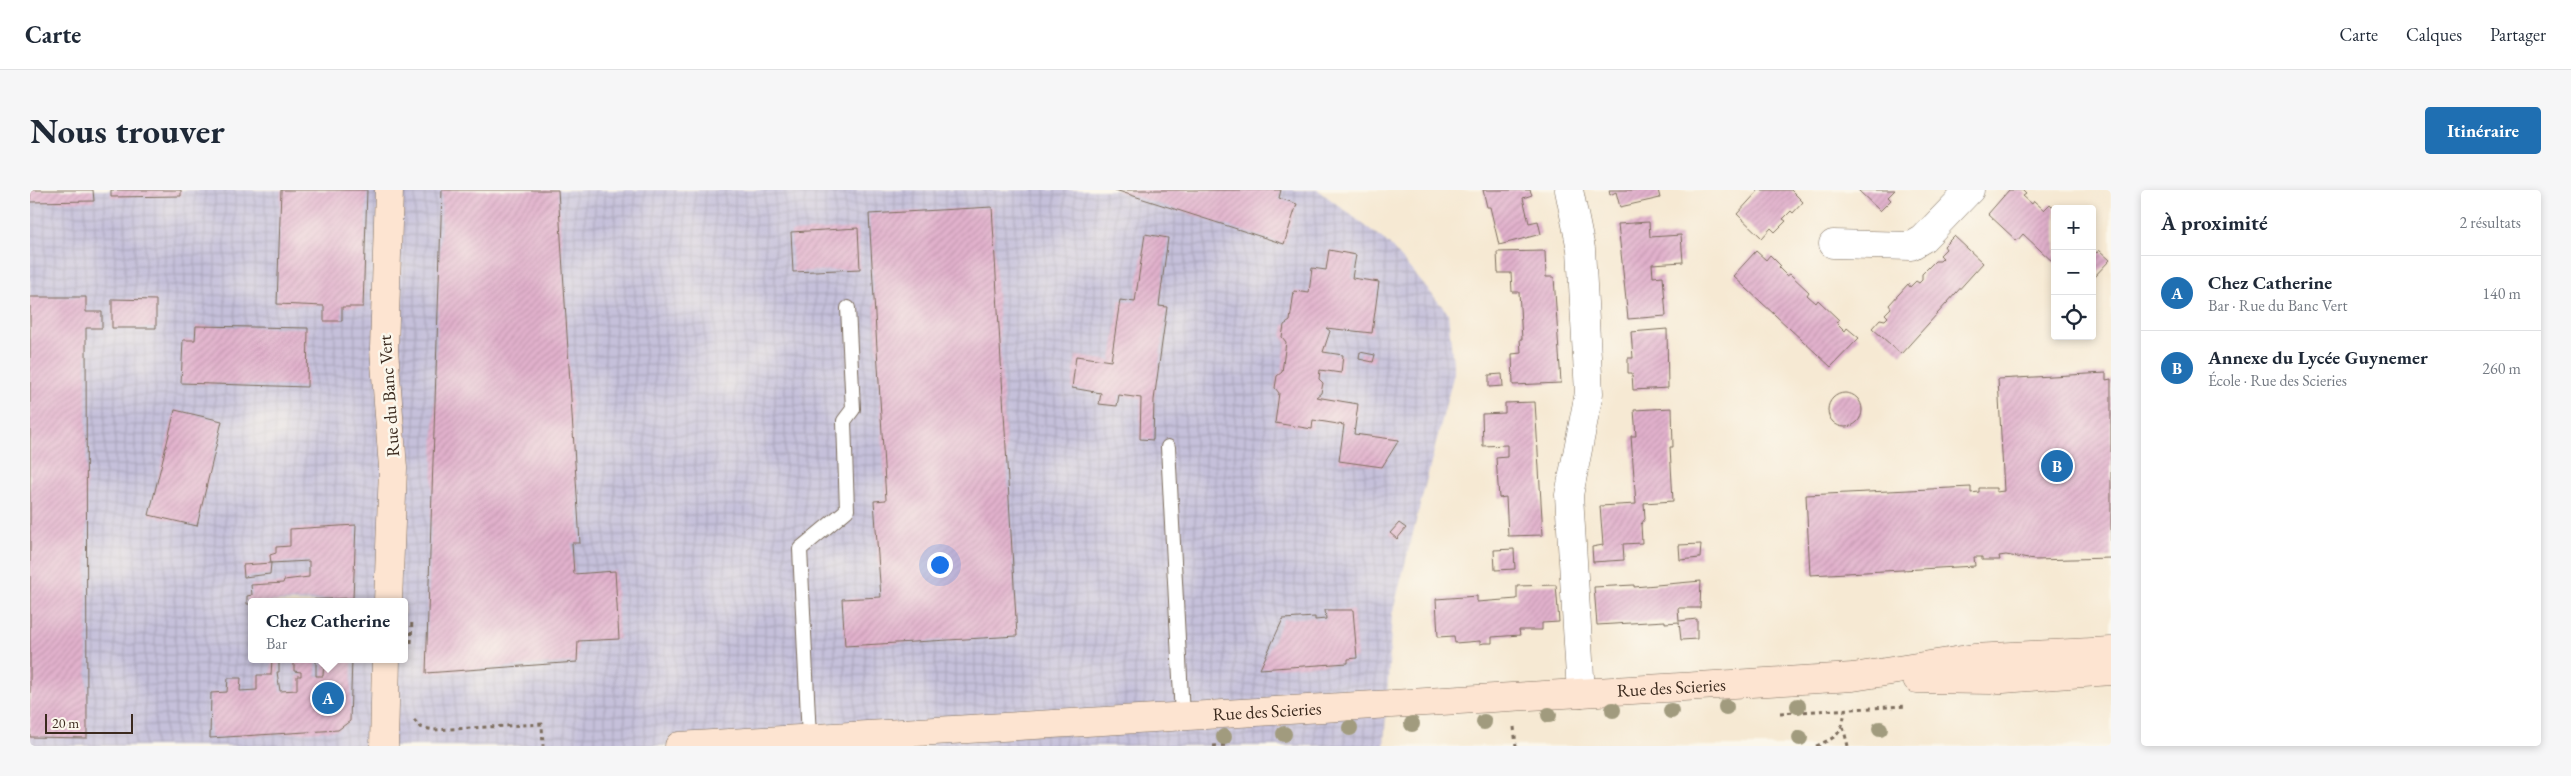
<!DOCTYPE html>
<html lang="fr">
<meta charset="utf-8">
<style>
:root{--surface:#fff;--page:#f6f6f7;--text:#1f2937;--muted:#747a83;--line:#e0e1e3;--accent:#1f6fb2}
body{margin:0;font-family:"EB Garamond",serif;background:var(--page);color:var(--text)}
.controls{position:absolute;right:15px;top:15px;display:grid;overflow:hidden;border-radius:5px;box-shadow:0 2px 8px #0003}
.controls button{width:45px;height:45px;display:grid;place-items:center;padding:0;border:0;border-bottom:1px solid var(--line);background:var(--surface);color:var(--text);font:25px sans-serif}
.scale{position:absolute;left:15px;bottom:12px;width:88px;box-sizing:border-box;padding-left:5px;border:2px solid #3b2a1e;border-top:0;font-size:14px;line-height:18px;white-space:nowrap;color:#3b2a1e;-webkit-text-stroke:4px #fbf7ec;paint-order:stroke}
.you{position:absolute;left:909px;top:374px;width:18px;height:18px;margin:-12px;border:4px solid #fff;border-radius:50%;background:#1a73e8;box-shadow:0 0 0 8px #1a73e833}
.badge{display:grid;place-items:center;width:32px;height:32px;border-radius:50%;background:var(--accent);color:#fff;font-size:16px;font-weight:700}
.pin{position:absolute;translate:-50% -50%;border:2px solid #fff;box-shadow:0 1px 5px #0006}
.popup{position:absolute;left:218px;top:408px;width:160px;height:65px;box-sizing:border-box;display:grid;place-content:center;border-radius:5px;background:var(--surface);filter:drop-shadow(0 1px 4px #0005);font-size:16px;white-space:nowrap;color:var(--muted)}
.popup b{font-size:19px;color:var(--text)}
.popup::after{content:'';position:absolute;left:50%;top:100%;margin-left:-10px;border:10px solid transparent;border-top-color:var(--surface)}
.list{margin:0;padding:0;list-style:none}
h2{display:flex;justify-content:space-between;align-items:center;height:65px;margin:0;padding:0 20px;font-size:21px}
h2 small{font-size:16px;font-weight:400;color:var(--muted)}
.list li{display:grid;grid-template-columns:32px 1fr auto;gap:15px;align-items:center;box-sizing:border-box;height:75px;padding:0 20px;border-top:1px solid var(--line)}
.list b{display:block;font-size:19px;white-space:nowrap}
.list p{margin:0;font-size:16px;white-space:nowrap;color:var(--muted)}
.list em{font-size:16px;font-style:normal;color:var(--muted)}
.icon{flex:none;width:28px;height:28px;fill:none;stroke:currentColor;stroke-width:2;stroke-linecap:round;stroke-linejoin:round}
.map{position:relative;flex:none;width:2081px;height:556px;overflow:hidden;border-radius:5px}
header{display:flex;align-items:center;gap:30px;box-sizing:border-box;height:70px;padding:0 25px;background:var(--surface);border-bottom:1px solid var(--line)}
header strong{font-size:24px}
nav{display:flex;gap:28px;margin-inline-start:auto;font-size:18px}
.intro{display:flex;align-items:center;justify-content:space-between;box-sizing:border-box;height:120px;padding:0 30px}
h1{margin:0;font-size:35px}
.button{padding:12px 22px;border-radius:5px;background:var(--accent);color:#fff;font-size:18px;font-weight:700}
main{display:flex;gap:30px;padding:0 30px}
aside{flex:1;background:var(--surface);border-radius:5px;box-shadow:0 2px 8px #0003}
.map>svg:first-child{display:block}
</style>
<header>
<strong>Carte</strong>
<nav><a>Carte</a><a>Calques</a><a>Partager</a></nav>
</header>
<div class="intro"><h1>Nous trouver</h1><a class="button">Itinéraire</a></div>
<main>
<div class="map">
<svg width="2081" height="556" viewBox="0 0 2081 556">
<defs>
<pattern id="industrial-grid" width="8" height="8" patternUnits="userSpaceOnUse" patternTransform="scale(1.25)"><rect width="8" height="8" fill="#c5c0da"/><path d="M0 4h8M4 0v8" fill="none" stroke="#aaa5bb"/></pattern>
<pattern id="building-hatch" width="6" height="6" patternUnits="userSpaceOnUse" patternTransform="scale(1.25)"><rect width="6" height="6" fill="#e1b1cc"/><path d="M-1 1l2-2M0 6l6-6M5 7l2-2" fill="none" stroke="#c298af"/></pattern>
</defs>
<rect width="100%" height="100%" fill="#fbf7ec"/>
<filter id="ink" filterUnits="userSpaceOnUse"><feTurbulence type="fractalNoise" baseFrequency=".02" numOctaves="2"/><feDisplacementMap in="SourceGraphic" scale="10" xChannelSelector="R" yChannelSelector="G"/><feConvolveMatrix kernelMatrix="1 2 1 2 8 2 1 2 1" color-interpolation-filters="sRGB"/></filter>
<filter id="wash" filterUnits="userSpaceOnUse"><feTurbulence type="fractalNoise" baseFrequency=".0096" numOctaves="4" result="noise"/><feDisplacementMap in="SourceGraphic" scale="20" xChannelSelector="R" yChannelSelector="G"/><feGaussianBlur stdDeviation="1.12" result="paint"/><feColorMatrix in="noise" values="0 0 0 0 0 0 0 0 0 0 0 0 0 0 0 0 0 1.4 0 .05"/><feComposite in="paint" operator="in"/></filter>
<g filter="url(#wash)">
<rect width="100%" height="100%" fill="#f6e9d3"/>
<path fill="url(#industrial-grid)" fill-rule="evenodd" d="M0,0H1288L1358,53L1418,123L1424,183L1362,425L1354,556H0ZM222,412H374V469H222Z"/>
<g id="blocks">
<path fill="url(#building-hatch)" d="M0,0H63L64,11L0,12Z
M81,0H151V6L81,7Z
M251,0H337L333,117H312V131H294V116L247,114Z
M412,0H528L550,353H542L544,384L585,381L589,449L548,451L547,472L396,483Z
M1085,0H1251L1249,8L1267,14L1254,54Z
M1453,0H1500L1502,5L1493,8L1499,33L1508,31L1511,44L1469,55L1460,17H1457Z
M1579,0H1628L1630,8L1590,17L1586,2L1580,5Z
M1729,0H1761L1773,12L1763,23L1761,21L1753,29L1756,31L1745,42L1741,38L1732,48L1707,24Z
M1828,0H1865L1858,7L1861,10L1850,21Z
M1979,0H1992L1996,4L1993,6L2002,14L2004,11L2014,20L2020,14L2025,19V74L1993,44L1987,51L1958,24Z
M962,17L987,446L815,456L812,409L851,407L844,311L856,310L839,24Z
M1619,32L1620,47L1651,45L1653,72L1622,74L1623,87L1633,86L1636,126L1598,129L1588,34Z
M828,38L830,79L763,82L761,42Z
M1115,44L1138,48L1129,116L1137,117L1124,210L1123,250L1110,249L1111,208L1089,205L1087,216L1069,214L1071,203L1042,198L1046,166L1081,171L1090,110L1105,112Z
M1924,46L1953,73L1871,164L1842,138L1850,129L1855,130L1858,127L1855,124L1861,118L1859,115L1878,94L1880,97L1886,91L1889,93L1892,90V84L1905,71H1910L1913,68L1910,65L1916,59L1914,56Z
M2062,59L2067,63L2069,60L2080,70L2062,89Z
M1299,60L1326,65L1322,88L1349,92L1342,143L1296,138L1300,141L1293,162L1313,165L1311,183L1290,180L1289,189L1293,193L1291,203L1286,207L1328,214L1324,244L1369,250L1352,277L1309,271L1314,235L1283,230L1282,239L1245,233L1249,203L1245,198L1247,186L1252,182L1256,152L1252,147L1254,135L1260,131L1264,101L1279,103L1282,78L1296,80Z
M1515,61L1516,87H1524L1531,193L1483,195L1482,164L1491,163L1490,149H1492L1489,102H1482L1481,83H1468L1467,62Z
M1726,61L1736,70L1740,65L1751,76L1749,78L1757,86L1760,84L1779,102L1777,105L1786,113L1788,110L1809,130L1806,132L1815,141L1817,138L1829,148L1801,177L1703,86Z
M0,107H56V122H72V138H56L57,548L0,547Z
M82,109L126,110V138H82Z
M166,136L278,138L277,197L151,193L153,150H165Z
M1637,139L1638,198L1603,200L1602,183H1598V168H1603L1601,142Z
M1330,162L1345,165L1343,172L1329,169Z
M2076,183V190L2081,189V368L2004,370L1976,365L1969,366L1970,370H1952V367H1944L1945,376L1780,385L1776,305L1941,297V303L1949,302V298H1966V302L1974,301L1968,189Z
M1472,184L1473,196L1459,197V185Z
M1798 220a17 17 0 1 1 34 0a17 17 0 1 1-34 0Z
M1505,212L1513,345L1478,346L1476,307L1469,308L1466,268L1477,267V255L1453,256L1452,224L1475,223V213Z
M1642,218L1643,257H1640L1643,311L1614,313L1615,329L1611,334L1612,353L1593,354L1594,370L1563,372L1562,357L1573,355L1570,316L1606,314L1601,246H1606L1604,220Z
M145,220L192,231L167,336L119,325Z
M1369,333L1376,338L1367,349L1360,343Z
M326,335L323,408L222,412V414H217V406L222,405L221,395L253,393L254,390L279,387V371L241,373L240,365L246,363V357L260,356V339Z
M1671,354L1670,368L1650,370L1649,355Z
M1484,359L1485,379L1465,380L1464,360Z
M241,373L240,384L214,387L213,375Z
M1671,391L1670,418H1648L1649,431L1667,429V449L1651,450L1649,432L1635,433V431L1567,435L1564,397L1604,395V397Z
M1526,395L1529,432L1512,433V440H1489L1490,445L1462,447V453H1454L1450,454V451L1425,453L1424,446L1408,447L1406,409L1447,406V412L1487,409V396Z
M1295,420H1323L1327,468L1318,469V473L1230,479L1253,429L1285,427V430L1296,429Z
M242,469H249V482H247L250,501L267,500V486H271V482L264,481V469H286V486H293L294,469H322L320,531L308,540L180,548L181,503L197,502L198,488H211L210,501L227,500V485H241Z"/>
</g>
</g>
<g filter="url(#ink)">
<use href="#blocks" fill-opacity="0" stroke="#7c6d5d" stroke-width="1"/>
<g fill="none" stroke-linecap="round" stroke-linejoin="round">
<defs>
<path id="lane" d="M1138,257L1152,526
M779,548L770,359L817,320L814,231L823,219L818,118"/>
<path id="street" d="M1539,0L1551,59L1559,203L1539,305L1551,503
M1803,54L1881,56L1893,49L1940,0"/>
<g id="secondary">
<path d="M358,412L363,278L354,159L359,0"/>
<path d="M1887,489L1960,490L2081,481"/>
<path d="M354,556L356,469"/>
<path id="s1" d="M649,556L1771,490L1823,487L1944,468L2081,461"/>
</g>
</defs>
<use href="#lane" stroke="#7c6d5d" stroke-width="16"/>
<use href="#street" stroke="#7c6d5d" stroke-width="29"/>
<use href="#secondary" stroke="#7c6d5d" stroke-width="29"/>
<path stroke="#7c6d5d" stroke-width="3" stroke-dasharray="4 4" stroke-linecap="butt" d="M381,453L382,429
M1750,523L1877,516
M384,530L390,537L404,540L512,534L513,556
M1484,537L1486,556
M1813,537L1818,556
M1183,556L1198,555
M1786,556C1809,546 1812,544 1815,519"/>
<use href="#lane" stroke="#fff" stroke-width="14"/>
<use href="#street" stroke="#fff" stroke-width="28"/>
<use href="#secondary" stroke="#fde4d1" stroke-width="28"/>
</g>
<g fill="#a19b7e">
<circle cx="1768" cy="516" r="8"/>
<circle cx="1696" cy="517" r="8"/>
<circle cx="1583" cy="520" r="8"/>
<circle cx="1641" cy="521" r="8"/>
<circle cx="1519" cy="525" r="8"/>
<circle cx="1454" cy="532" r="8"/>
<circle cx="1382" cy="534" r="8"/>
<circle cx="1320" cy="538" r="8"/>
<circle cx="1850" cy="539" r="8"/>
<circle cx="1254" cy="544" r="8"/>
<circle cx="1194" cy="547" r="8"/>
<circle cx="1770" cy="548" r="8"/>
</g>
</g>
<g text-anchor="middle" stroke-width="5" stroke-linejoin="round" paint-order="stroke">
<g font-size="18" fill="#3b2a1e" stroke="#fbf7ec">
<text transform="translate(359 206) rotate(-94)" y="6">Rue du Banc Vert</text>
<text dy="6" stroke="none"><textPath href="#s1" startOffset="994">Rue des Scieries</textPath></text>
<text dy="6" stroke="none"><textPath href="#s1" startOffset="589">Rue des Scieries</textPath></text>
</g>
</g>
</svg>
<div class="controls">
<button>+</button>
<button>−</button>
<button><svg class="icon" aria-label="locate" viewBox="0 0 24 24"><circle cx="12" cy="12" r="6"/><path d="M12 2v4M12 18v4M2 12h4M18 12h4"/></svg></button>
</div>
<div class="scale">20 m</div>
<div class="you"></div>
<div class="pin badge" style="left:298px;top:508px">A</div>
<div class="popup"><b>Chez Catherine</b>Bar</div>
<div class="pin badge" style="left:2027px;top:276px">B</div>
</div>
<aside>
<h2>À proximité<small>2 résultats</small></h2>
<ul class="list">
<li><span class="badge">A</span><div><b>Chez Catherine</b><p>Bar · Rue du Banc Vert</p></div><em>140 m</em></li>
<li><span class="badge">B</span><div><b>Annexe du Lycée Guynemer</b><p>École · Rue des Scieries</p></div><em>260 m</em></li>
</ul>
</aside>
</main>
